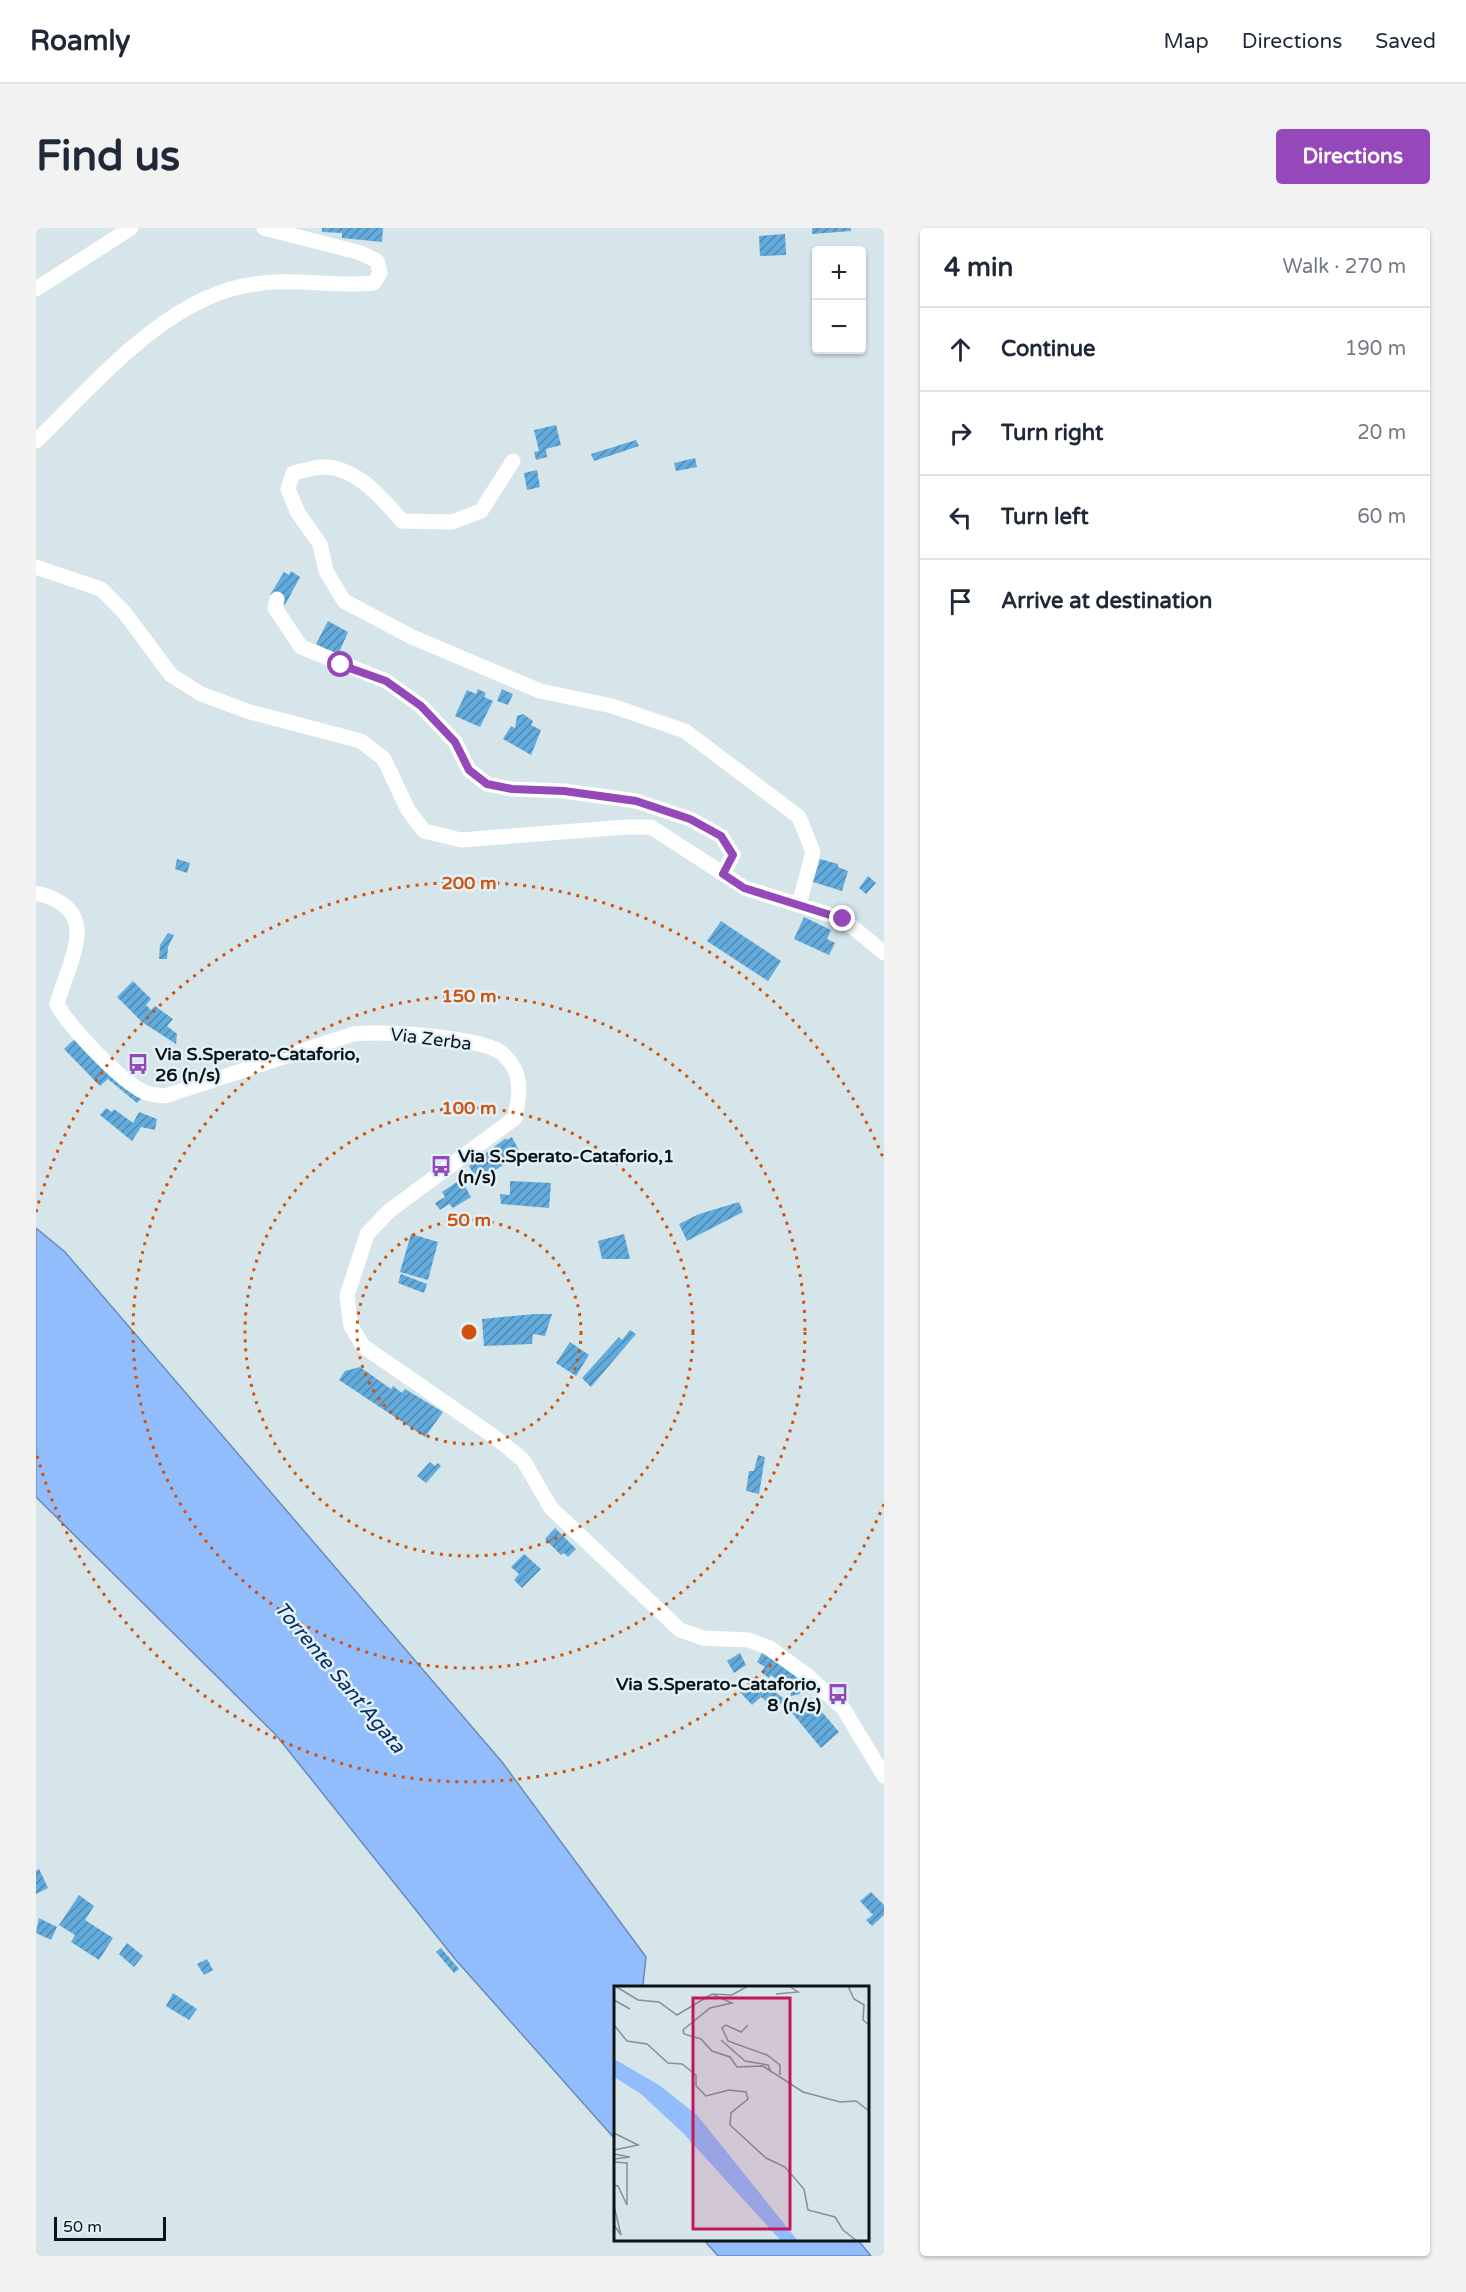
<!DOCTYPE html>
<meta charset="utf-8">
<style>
:root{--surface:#fff;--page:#f2f2f3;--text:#1f2937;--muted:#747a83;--line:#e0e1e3;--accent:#9548ba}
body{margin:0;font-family:"Varela Round",sans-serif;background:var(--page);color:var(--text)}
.controls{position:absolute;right:18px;top:18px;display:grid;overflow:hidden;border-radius:6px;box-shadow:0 2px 4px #0004}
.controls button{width:54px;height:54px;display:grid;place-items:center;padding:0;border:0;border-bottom:2px solid var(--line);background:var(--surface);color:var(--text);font:30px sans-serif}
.scale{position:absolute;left:18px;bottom:15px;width:112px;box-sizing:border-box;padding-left:6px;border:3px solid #0e1416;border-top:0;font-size:16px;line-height:21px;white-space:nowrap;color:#0e1416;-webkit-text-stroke:4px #e2f2f8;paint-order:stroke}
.stop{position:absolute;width:18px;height:18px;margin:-14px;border:4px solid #9548ba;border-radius:50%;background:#fff}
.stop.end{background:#9548ba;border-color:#fff;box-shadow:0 2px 6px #0008}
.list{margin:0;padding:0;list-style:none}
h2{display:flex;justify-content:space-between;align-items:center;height:78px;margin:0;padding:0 24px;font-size:26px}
h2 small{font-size:20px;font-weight:400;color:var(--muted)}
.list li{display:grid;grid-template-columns:39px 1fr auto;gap:18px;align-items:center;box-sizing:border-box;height:84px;padding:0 24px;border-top:2px solid var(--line)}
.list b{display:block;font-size:22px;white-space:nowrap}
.list em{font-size:20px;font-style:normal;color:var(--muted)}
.icon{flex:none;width:33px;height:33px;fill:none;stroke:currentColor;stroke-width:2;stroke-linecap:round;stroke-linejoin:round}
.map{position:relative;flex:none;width:848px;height:2028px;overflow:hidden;border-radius:6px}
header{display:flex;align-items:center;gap:36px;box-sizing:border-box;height:84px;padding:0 30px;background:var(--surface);border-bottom:2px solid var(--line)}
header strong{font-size:28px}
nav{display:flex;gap:33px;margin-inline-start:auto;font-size:21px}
.intro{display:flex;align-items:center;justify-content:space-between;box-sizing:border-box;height:144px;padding:0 36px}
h1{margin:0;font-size:42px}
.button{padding:15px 27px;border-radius:6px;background:var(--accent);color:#fff;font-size:21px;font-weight:700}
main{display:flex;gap:36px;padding:0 36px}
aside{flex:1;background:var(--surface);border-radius:6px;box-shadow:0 2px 4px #0004}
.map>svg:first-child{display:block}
</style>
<header>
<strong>Roamly</strong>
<nav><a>Map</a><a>Directions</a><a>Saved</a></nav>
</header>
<div class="intro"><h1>Find us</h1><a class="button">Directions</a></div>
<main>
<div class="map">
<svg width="848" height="2028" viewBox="0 0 848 2028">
<defs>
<pattern id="building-hatch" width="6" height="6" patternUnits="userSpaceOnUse" patternTransform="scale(1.5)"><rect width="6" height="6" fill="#62abdc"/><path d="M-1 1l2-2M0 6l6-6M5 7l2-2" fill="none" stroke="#4f8ab1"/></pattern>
</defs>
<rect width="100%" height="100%" fill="#d5e5ea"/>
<path fill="#92bdfd" stroke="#6a8ab8" stroke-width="1.5" d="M0,1000L29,1024L466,1534L610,1729L607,1757L609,1759L580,1760L579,1911L419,1731L240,1507L0,1269Z
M668,2012H822L835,2028H682Z"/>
<path fill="url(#building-hatch)" d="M286,0H347L346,14L306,10V5L286,4Z
M776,0H815V3L776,6Z
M749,6L750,27L724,28L723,8Z
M520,197L525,217L510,221L511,229L500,232L498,224L503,223L498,202Z
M600,212L603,218L558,233L555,226Z
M659,230L661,239L640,243L638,235Z
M501,242L504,259L491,262L488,245Z
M255,343L264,349L249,377L234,367L248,344L253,347Z
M292,393L312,404L302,427L280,416Z
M442,461L450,465L448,469L457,473L444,499L419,488L431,462L440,466Z
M466,461L477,466L472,477L461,473Z
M487,486L497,493L495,497L505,502L495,527L467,511L475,498L479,500L481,488Z
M141,631L154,635L151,645L139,641Z
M784,631L802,636V639L812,643L806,663L777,654Z
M832,648L840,655L830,666L823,660Z
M768,689L795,702L791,711L799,715L793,727L758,711Z
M685,693L745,733L732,753L671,713Z
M132,705L138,707L132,719L131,731H123L124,717Z
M97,753L115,771L110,777L115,782L119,778L137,791L131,798L141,806L140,816L106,794L81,769Z
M42,808L107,869L101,875L72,851L64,858L28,821Z
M70,880L76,884L78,881L97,895L103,884L121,891L119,902L105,899L96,913L64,887Z
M476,909L484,925L442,954L433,938L470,910L471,912Z
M425,951L435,969L417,980L413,976L404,982L399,975L409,969L406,964Z
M474,953L515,955L513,980L465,976L464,966L474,967Z
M703,974L707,984L651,1013L643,996L663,986Z
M375,1006L402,1014L392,1052L364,1044Z
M588,1006L594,1031H566L562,1013Z
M365,1046L391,1056L388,1065L362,1055Z
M499,1086H516L509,1108L497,1106L496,1116L448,1118L446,1091Z
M594,1102L600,1106L555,1159L546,1150L583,1109L586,1112Z
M534,1114L553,1127L540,1148L520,1135Z
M324,1139L355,1161L357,1158L366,1165L369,1161L407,1184L389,1209L303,1152L309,1143Z
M722,1227L729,1229L723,1266L710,1263L713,1243H718Z
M394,1234L399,1238L402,1235L405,1238L390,1255L381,1248Z
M519,1300L540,1321L532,1329L528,1325L525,1327L509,1311Z
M488,1326L505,1341L486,1360L478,1352L483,1346L475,1339Z
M704,1425L710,1437L698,1445L691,1433Z
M726,1425L761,1449L766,1455L763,1460L764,1466L755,1468L754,1461L735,1447L733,1450L725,1444L729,1439L721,1434Z
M717,1454L727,1465L733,1459L748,1471L740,1482L725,1469L716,1477L704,1464Z
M774,1470L803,1504L785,1520L756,1485Z
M3,1641L12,1660L0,1666V1643Z
M835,1664L848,1677V1687L836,1698L830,1692L837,1687L824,1673Z
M43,1667L58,1678L49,1692L77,1710L63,1732L35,1714L39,1707L23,1697Z
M3,1690L21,1699L15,1712L0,1705Z
M91,1715L107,1728L98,1739L83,1726Z
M405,1720L423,1741L418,1745L400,1724Z
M171,1731L177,1742L168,1747L161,1736Z
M137,1765L161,1781L153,1792L130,1778Z"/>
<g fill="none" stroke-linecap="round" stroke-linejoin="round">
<path stroke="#fff" stroke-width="15" d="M0,61L95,0
M0,213C60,155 132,67 219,56C258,50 299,59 338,55L344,45L341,33L325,25L228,0
M477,233L445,283L416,294L366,293C346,270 319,237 285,239C276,240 266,243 257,245L252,261L262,285L284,316L290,343L308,373L376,409L504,463L576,478L649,503L763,589L777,624L763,677
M0,339L65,361L88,384L135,447L165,466L214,484L325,513L348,531L372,582L388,603L425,612L590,599H615L709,660L807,691L848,725
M241,371L239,380L265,419L350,453L385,478L419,514L433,542L451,556L476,561L528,563L600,573L654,591L685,608L697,627L687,646
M0,665C68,681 34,729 21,776C33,799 83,851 106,863C113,867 122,867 129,868L317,806C350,803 434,808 463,823C468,826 475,835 478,840C486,855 482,875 479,890L353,983L331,1006L311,1068L315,1098L327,1118L460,1210L487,1232L515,1280L644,1402L667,1410L713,1412L734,1420L772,1448L807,1480L848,1548"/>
</g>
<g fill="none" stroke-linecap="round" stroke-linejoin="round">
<path stroke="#9548ba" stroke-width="8" d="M305,437L350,453L385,478L419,514L433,542L451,556L476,561L528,563L600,573L654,591L685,608L697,627L687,646L708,660L807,691"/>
</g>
<g fill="none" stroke="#d2520d" stroke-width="3" stroke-dasharray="3 6">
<circle cx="433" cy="1104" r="112"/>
<circle cx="433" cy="1104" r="224"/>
<circle cx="433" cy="1104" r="336"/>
<path d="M848 1276A449 449 0 0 1 0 1224M0 984A449 449 0 0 1 848 932"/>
</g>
<defs>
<symbol id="bus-bare" viewBox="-9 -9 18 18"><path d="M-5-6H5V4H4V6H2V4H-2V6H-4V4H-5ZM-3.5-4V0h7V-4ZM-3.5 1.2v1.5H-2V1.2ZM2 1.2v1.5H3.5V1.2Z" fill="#9548ba" stroke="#e2f2f8" stroke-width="2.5" paint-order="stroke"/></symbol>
</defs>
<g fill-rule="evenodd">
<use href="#bus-bare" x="87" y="821" width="30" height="30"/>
<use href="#bus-bare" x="390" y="923" width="30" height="30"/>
<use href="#bus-bare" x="787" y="1451" width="30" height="30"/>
</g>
<g text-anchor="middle" stroke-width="5" stroke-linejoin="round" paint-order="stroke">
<g font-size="18" fill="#0e1416" stroke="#e2f2f8">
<text transform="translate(395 811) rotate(7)" y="6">Via Zerba</text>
</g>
<g font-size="18" font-weight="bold" fill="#0e1416" stroke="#e2f2f8" text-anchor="start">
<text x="119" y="832">Via S.Sperato-Cataforio,<tspan x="119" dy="21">26 (n/s)</tspan></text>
<text x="422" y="934">Via S.Sperato-Cataforio,1<tspan x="422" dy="21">(n/s)</tspan></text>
<text x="785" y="1462" text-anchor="end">Via S.Sperato-Cataforio,<tspan x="785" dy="21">8 (n/s)</tspan></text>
</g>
<g font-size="20" font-style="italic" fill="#042c63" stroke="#e2f2f8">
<text transform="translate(304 1449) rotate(50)" y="7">Torrente Sant'Agata</text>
</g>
</g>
<g transform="translate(578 1758)">
<rect width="255" height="255" fill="#d5e5ea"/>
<path d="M0,73L45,99L83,129L184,255H167L68,146L27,108L0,91Z" fill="#92bdfd"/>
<path fill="none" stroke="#859195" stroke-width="1.5" d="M1,0L24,14L45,16L63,29L98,8L118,9L134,0M234,0L240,13L250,19L249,34L255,39M98,8L118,17L96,22L69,44L70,48L87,53L98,65L116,71L123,81L149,80L189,106L226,116L242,115L255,125M162,8L184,6L175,0M0,14L16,23M0,39L13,55L33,58L54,77L68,78L82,89V100L92,110L115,104L132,106L134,113L117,127L116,139L152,172L171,181L190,203L194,224L221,231L229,244L243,255M134,39L127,46L112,39L108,42L114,55L153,69L166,79V89M107,54L131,75L154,79L157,86M0,147L24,159L0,164M0,168L16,171L0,173M0,176L13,177V219L4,200L0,199M0,220L7,249L0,239"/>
<path fill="#c2185b" fill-opacity="0.15" stroke="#c2185b" stroke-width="3" d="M79,12H176V243H79Z"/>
<rect width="255" height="255" fill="none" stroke="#0e1416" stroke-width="3"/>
</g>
<circle cx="433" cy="1104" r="9" fill="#d2520d" stroke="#e2f2f8" stroke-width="3"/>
<g font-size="18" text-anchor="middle" font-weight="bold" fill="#d2520d" stroke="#e2f2f8" stroke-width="5" stroke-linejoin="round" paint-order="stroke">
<text x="433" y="661">200 m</text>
<text x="433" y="774">150 m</text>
<text x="433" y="886">100 m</text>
<text x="433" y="998">50 m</text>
</g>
</svg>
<div class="controls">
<button>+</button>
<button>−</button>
</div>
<div class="scale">50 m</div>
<div class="stop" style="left:305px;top:437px"></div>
<div class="stop end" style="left:807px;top:691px"></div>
</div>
<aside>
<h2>4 min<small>Walk · 270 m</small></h2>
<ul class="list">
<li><svg class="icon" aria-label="ahead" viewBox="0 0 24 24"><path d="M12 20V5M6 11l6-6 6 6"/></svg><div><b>Continue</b></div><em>190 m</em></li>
<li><svg class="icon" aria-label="right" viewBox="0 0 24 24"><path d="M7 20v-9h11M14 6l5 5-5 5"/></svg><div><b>Turn right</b></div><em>20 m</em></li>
<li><svg class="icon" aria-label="left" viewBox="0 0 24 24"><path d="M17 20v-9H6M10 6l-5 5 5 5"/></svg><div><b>Turn left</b></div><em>60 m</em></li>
<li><svg class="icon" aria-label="arrive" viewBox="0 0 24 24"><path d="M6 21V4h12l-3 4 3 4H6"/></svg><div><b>Arrive at destination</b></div></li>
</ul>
</aside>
</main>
